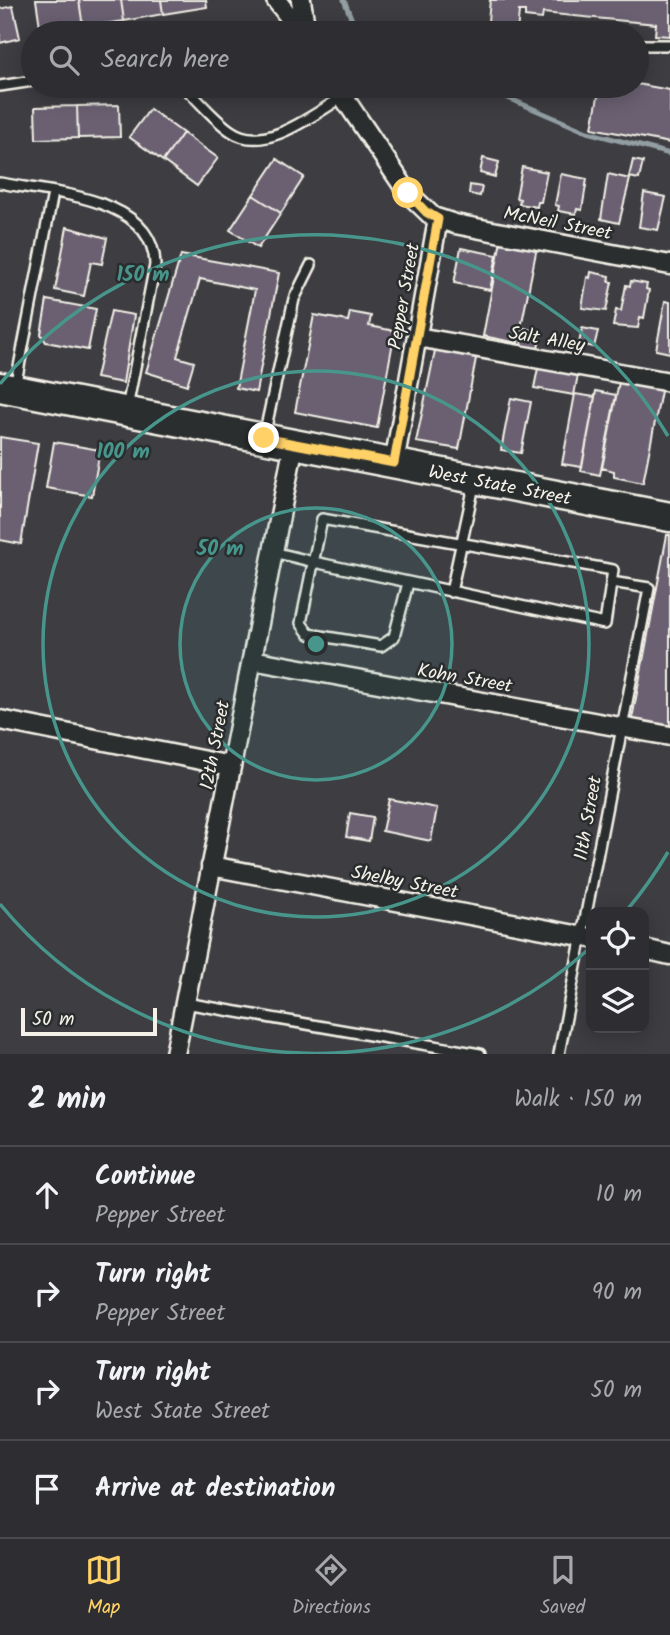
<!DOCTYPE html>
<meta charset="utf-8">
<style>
:root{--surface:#2e2e32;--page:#36363a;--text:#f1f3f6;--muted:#a7a8ac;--line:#494a4d;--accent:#ffd166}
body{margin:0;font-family:Kalam,sans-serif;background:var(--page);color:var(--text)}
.controls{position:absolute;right:21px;bottom:21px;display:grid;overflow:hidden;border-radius:14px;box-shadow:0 4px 18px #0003}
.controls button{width:63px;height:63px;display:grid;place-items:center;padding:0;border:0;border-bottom:2px solid var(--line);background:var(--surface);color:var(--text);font:35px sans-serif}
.scale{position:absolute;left:21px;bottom:18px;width:136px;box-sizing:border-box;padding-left:7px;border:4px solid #f4f1e8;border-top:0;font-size:19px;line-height:24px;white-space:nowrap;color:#f4f1e8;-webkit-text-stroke:5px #2a2d2e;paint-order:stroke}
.stop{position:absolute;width:21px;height:21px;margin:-16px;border:5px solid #ffd166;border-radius:50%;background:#fff}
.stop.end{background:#ffd166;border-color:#fff;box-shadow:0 2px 7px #0008}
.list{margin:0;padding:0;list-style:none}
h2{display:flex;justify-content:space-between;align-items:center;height:91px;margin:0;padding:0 28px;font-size:30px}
h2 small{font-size:23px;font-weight:400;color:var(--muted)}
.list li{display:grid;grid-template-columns:46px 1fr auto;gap:21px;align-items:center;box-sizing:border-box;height:98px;padding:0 28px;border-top:2px solid var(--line)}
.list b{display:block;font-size:26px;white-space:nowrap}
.list p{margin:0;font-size:23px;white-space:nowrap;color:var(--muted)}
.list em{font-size:23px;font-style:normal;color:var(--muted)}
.icon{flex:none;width:38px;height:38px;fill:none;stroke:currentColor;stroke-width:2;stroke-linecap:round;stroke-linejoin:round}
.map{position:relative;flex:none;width:670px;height:1054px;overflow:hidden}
.search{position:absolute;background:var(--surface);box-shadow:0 4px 18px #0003;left:21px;right:21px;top:21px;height:77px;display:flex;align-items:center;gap:18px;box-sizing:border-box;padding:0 24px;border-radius:38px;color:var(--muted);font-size:26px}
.sheet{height:483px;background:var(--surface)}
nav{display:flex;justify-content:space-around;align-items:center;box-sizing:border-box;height:98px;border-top:2px solid var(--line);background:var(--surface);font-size:19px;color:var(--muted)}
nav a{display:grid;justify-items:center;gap:4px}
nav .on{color:var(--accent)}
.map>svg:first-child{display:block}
</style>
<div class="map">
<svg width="670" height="1054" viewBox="0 0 670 1054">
<rect width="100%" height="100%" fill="#3d3d42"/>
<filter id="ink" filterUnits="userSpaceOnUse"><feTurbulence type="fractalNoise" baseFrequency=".0143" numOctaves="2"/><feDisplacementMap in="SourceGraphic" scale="14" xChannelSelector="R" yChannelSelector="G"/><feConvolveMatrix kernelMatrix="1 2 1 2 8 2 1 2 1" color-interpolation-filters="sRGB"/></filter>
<g filter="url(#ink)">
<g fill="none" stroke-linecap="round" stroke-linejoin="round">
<path stroke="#929ea2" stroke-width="5" d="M344,0L357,33
M461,86L494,92L587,132L670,154"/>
</g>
<path fill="#6a6172" stroke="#f4f1e8" stroke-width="2" d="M36,0H79L83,27L41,33Z
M79,0H121L124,21L83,27Z
M121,0H161L163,14L124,21Z
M161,0H206L207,7L163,14Z
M490,0H670V36L655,35L656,24L543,13L542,19L525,17V11H519L517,33L487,32Z
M13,6L20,38L0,43V9Z
M637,84L670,90V143L592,128L600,86Z
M119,105L120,137L78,138L77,106Z
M77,106L78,138L36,139L35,107Z
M150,109L183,133L163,161L129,137Z
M183,133L218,158L197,186L163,161Z
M483,158L499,162L495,177L480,173Z
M277,159L304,177L281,213L253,195Z
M633,160L643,162L639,179L629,177Z
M522,167L547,172L541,202H538L537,207L519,204L520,199L516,198Z
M561,174L587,179L582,210L577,209L576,214L558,211L559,206L555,205Z
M608,174L630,179L619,223L601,219Z
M470,185L482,187L480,196L469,194Z
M644,193L666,197L658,230L639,227Z
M253,195L281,213L258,248L230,230Z
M67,227L107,238L102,264L91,262L84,296L55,290Z
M501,240L537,247L518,343L483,336Z
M461,248L497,255L490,290L454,283Z
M181,255L279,273L256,392L236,388L255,290L200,279L177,357L194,362L187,385L146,372Z
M591,272L610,276L609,282H612L606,311L582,308L587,277L590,278Z
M631,281L647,284L646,289L649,290L644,318L640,317L638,328L613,326L616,310L621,311L626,285L630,286Z
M47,300L96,309L88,350L46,342L41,334Z
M665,301L670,302V353L656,350Z
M111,311L134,315L123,383L96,378Z
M350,312L371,316L369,326L395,331L377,428L295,412L314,315L348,321Z
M524,328L541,332L538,349L521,346Z
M582,328L598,331L594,347L579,344Z
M436,346L477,353L459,449L416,442Z
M539,363L579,370L574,395L534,388Z
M620,377L662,386L643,483L614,477V471L602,468Z
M596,391L616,395L600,475L581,471Z
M575,394L595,397L582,467L562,464Z
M511,398L531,402L521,453L501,450Z
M0,437L38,443L21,544L0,540Z
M54,442L100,450L92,496L46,488Z
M667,535H670V732L631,724Z
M389,799L437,808L431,841L382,831Z
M350,813L373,817L369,841L346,837Z"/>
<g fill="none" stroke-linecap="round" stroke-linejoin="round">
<defs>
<path id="service" d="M457,31L461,33
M637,45H670
M0,86L33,81
M183,86C199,100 213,119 231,131C265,155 313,114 343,97
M0,183C51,193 154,196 155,265L127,408
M15,387L53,193
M264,436L294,299L311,265
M273,552L314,562L605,624L613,570L322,519L301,623L309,634L381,646L394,637L408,583
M451,592L475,481
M185,1003L480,1054
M559,1054L649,588L611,582"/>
<path id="minor" d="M276,0L302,33
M301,0L306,33
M336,86L408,193L433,217L455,224L670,265
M417,337L670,382
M394,463L438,219
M252,660L670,736
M0,720L231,766
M211,866L591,938
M644,949L670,955
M175,1054L294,444"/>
<path id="primary" d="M0,387L670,517"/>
</defs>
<use href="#service" stroke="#f4f1e8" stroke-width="14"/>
<use href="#minor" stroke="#f4f1e8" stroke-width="23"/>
<use href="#primary" stroke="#f4f1e8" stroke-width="33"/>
<use href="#service" stroke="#2a2d2e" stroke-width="9"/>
<use href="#minor" stroke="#2a2d2e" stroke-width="18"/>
<use href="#primary" stroke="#2a2d2e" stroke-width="28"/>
</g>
</g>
<g fill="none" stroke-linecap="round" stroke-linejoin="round" filter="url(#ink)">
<path stroke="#ffd166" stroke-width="9" d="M264,438L394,463L438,219L426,212L408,193"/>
</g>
<circle cx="316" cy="644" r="136" fill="#48958c" fill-opacity=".12"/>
<g fill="none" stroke="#48958c" stroke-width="3.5">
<circle cx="316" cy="644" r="136"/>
<circle cx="316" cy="644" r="273"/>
<path d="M668 852A409 409 0 0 1 627 910M590 948A409 409 0 0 1 0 904M0 384A409 409 0 0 1 668 436"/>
</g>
<g text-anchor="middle" stroke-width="5" stroke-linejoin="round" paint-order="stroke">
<g font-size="19" fill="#f4f1e8" stroke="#2a2d2e">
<text transform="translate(558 222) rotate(11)" y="7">McNeil Street</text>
<text transform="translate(403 296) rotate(-80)" y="7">Pepper Street</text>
<text transform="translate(547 338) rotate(10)" y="7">Salt Alley</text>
<text transform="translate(500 484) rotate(11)" y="7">West State Street</text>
<text transform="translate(465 677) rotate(10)" y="7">Kohn Street</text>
<text transform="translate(214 745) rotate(-79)" y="7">12th Street</text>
<text transform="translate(587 818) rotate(-80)" y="7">11th Street</text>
<text transform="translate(405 881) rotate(11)" y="7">Shelby Street</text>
</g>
</g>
<circle cx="316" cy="644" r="10" fill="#48958c" stroke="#2a2d2e" stroke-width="3.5"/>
<g font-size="21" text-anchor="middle" font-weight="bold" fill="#48958c" stroke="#2a2d2e" stroke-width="5" stroke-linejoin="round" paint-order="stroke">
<text x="143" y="281">150 m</text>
<text x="123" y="458">100 m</text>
<text x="220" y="555">50 m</text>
</g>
</svg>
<div class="controls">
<button><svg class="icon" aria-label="locate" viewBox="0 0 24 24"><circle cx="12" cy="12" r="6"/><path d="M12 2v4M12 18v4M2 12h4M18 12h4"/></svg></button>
<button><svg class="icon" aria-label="layers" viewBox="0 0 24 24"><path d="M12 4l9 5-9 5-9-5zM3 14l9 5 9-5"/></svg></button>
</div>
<div class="scale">50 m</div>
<div class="stop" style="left:408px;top:193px"></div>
<div class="stop end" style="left:264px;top:438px"></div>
<div class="search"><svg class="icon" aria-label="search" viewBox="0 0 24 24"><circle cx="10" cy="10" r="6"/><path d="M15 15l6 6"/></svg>Search here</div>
</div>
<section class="sheet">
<h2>2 min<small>Walk · 150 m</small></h2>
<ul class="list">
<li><svg class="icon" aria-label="ahead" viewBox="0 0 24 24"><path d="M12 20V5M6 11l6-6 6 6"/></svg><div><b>Continue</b><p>Pepper Street</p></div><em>10 m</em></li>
<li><svg class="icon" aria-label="right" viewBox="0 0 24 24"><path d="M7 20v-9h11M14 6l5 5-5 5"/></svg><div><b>Turn right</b><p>Pepper Street</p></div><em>90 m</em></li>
<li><svg class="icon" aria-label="right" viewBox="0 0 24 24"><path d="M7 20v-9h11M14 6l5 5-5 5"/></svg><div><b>Turn right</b><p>West State Street</p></div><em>50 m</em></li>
<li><svg class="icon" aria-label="arrive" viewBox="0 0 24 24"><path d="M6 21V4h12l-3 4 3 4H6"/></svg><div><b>Arrive at destination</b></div></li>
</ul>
</section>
<nav>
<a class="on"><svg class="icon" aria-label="map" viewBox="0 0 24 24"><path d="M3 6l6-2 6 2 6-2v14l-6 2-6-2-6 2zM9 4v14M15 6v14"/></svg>Map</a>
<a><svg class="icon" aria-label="directions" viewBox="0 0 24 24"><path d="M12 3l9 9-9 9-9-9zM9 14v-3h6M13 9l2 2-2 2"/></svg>Directions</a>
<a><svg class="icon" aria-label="saved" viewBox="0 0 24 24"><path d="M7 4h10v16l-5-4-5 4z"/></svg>Saved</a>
</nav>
